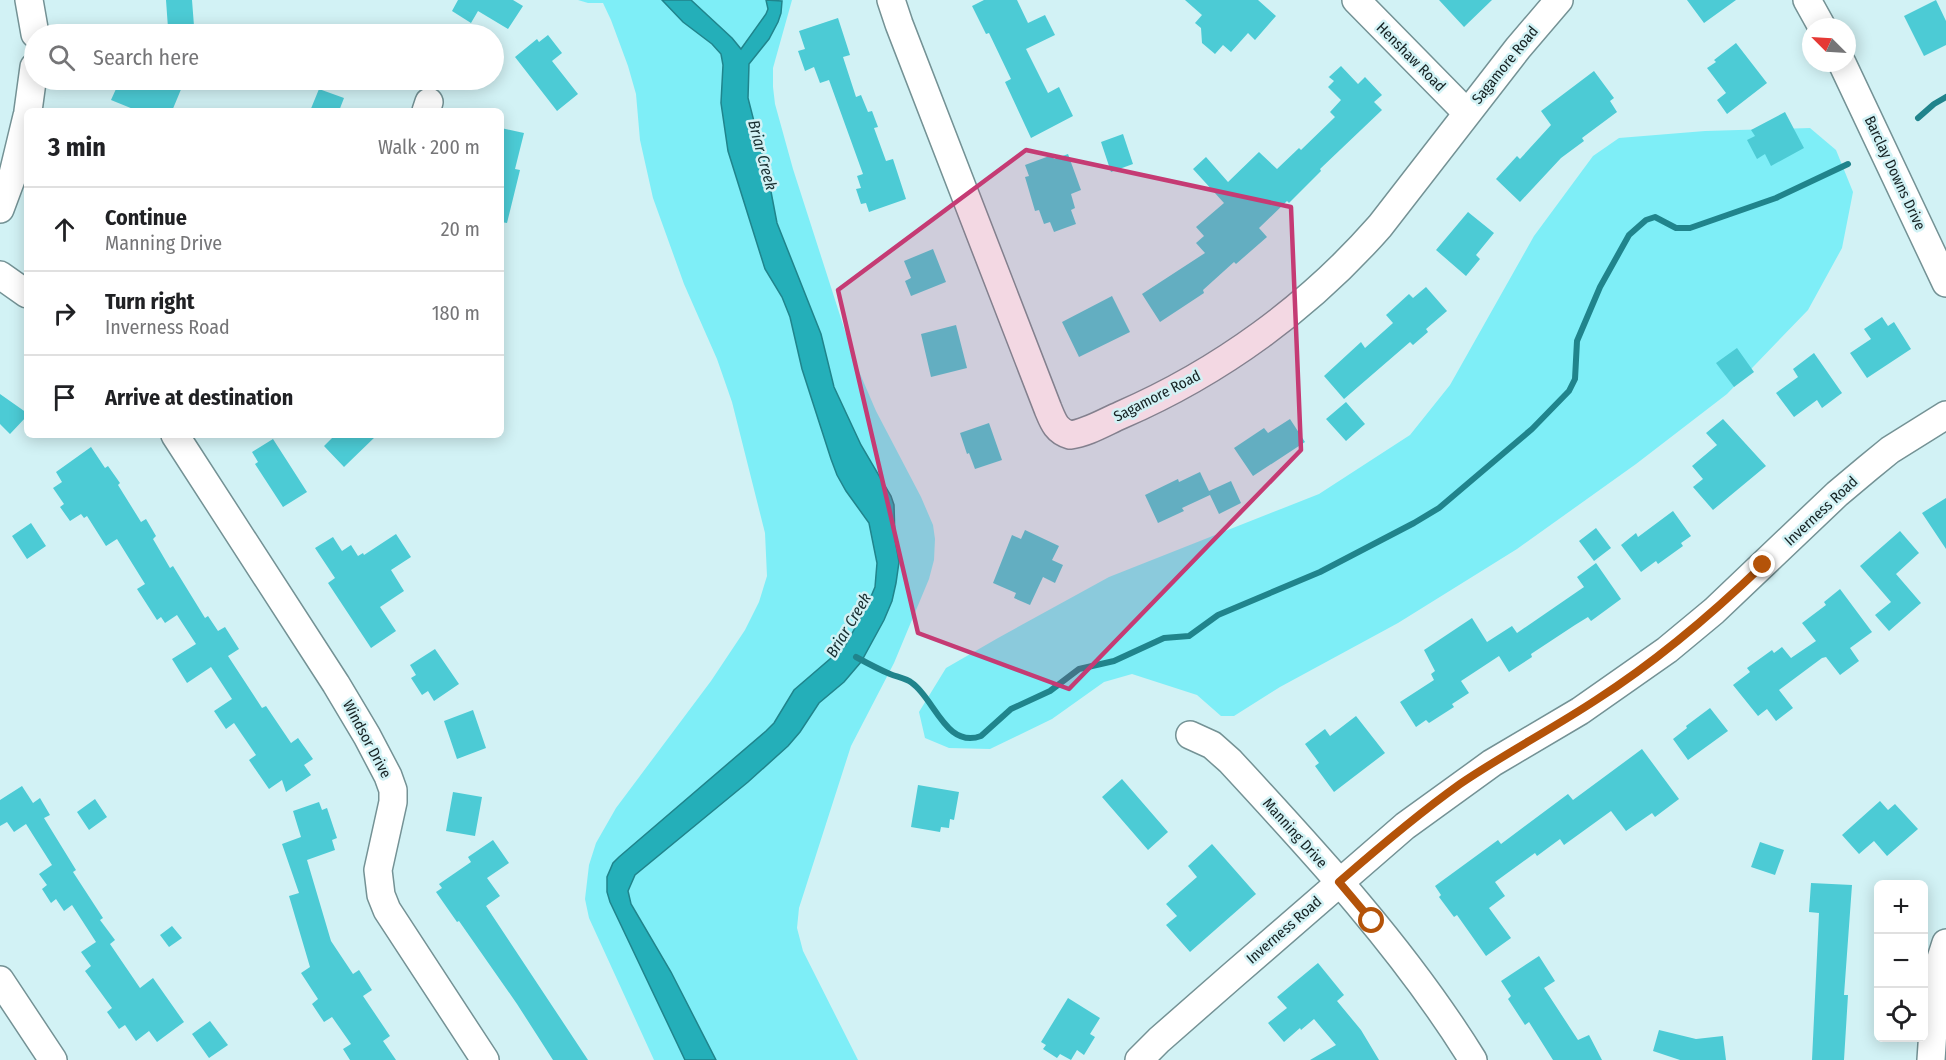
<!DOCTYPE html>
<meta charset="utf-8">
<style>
:root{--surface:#fff;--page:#f2f2f2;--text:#202124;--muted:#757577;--line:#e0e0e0}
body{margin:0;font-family:"Fira Sans Condensed",sans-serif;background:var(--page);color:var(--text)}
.controls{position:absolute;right:18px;bottom:18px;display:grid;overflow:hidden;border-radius:9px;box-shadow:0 3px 15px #0003}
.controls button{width:54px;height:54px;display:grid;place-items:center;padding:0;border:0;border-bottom:2px solid var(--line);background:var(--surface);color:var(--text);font:30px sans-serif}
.compass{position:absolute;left:1802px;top:18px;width:54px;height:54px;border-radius:50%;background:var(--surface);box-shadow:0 3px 15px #0003;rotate:294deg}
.stop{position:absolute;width:18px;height:18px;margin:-14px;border:4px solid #b45309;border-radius:50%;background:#fff}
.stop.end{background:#b45309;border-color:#fff;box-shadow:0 2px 6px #0008}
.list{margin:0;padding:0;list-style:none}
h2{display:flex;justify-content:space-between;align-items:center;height:78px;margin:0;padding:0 24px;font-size:26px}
h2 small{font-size:20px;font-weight:400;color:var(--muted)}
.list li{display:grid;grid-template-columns:39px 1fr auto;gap:18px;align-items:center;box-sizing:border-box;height:84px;padding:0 24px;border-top:2px solid var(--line)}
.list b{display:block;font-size:22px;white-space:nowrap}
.list p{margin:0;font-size:20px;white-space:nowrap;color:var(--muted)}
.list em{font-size:20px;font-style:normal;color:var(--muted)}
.icon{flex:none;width:33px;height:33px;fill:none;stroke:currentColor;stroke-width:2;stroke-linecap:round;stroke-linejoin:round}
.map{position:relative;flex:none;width:1946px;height:1060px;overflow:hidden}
.search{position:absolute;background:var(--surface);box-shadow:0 3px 15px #0003;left:24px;top:24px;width:480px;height:66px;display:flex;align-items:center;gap:15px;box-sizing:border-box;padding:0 21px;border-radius:33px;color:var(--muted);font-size:22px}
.panel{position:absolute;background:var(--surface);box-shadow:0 3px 15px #0003;left:24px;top:108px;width:480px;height:330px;border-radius:9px}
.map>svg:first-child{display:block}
</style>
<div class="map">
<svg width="1946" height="1060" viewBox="0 0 1946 1060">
<rect width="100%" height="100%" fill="#d2f2f5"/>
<path fill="#7eeef7" d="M578,0H792L773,68V87L775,104L793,169L855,362L876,411L921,497L933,525L935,539L934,560L929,579L894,663L851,746L799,908L797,928L803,951L858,1060H654L589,918L585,899L589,865L596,843L616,808L711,681L745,630L759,602L767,576L765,533L732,402L717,359L684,284L653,198L640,140L636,94L628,66L611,20L603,3H588Z
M1810,128L1836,150L1853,192L1842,248L1808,310L1727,394L1636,464L1517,549L1398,623L1280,687L1234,716H1221L1197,695L1132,674L1104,682L1052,719L990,749L949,748L925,738L919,712L946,668L998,638L1109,577L1319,494L1410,435L1450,385L1534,236L1593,156L1619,138L1705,131Z"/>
<path fill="#24afb9" stroke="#20848c" stroke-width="1.5" d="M662,0H691L732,38L741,49L766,14L768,9L766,0L782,1L781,13L778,22L769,39L749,64L748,98L768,176L777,223L821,334L834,387L861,445L891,496L894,505L895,539L899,562L896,583L892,601L884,620L861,662L844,682L819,703L800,732L788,746L748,782L635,875L628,891L631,904L671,972L716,1060H685L610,902L607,892V877L613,863L619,857L766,731L774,723L794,690L845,646L866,608L875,587L877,563L869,523L846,491L837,475L831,459L802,369L790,317L782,297L765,269L728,151L721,103L723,65L721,54L712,44L683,22Z"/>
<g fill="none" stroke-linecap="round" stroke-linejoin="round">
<path stroke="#20848c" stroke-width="6" d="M1918,118L1934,104L1946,97
M856,657C867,663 878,669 890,674C897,677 906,678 912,683C934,698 946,749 981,736L1011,709L1050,691L1079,669L1114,661L1164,638L1189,636L1218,615L1320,572L1414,523L1439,508L1532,429L1569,391L1575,379L1577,341L1600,287L1629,235L1646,220L1655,217L1676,228H1690L1776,198L1848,164"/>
</g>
<path fill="#4ccbd5" d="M166,0H192L194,26L168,28Z
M458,0H513L523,6L508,29L478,11L471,23L452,11Z
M984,0H1017L1028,23L1045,15L1055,35L1026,49L1048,93L1059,87L1073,116L1031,138L1005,82L1011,79L989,33L986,34L972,6Z
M1185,0H1258L1276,16L1255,40L1248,33L1231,52L1223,45L1215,54L1202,43L1201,28L1195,23L1202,15Z
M1439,0H1492L1464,27Z
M1687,0H1736L1704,23Z
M1936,0L1946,21V45L1924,56L1904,16Z
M838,18L850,55L843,57L856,97L861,95L868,112L872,111L878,127L874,128L886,161L893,159L906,199L869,212L866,203L861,204L856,189L861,188L857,176L863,174L829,80L820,83L814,67L805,71L798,51L805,49L799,31Z
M548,35L562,53L552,61L578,94L557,111L515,57L537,39L539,42Z
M1736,43L1767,83L1727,114L1717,100L1726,93L1707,68L1716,62L1714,60Z
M1341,66L1358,84L1365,77L1382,95L1374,102L1382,110L1320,169L1321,171L1289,203L1287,201L1259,228L1267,237L1236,264L1234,262L1203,290L1204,293L1160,322L1142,294L1205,253L1196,243L1204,236L1196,227L1224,203L1193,169L1206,157L1228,182L1259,152L1277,169L1299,148L1301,150L1335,117L1330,112L1341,100L1328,87L1334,81L1329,77Z
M1594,71L1614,98L1610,101L1617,112L1582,138L1584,141L1561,158L1520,202L1496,179L1517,156L1520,159L1551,125L1541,111Z
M120,80H165L182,87L172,111H138L111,100Z
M319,89L344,98L339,111H310Z
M1785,112L1804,148L1771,166L1765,154L1757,159L1747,140L1755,136L1751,130Z
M501,128L524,133L515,169L520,170L507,223L501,222Z
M1123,134L1133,164L1111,172L1101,142Z
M1068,154L1081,190L1071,194L1075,208L1071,210L1076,224L1054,232L1050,222L1044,224L1039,210L1035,211L1025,177L1029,176L1025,165L1052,155L1054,159Z
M1468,212L1494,233L1476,255L1480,259L1466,276L1436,250Z
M933,249L946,282L911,296L905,281L911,278L904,261Z
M1426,287L1447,311L1426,329L1428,332L1413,345L1410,342L1344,399L1324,376L1361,342L1365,348L1393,323L1386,315L1409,294L1413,298Z
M1112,296L1130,332L1079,357L1062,322Z
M1882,317L1888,326L1894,322L1911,349L1867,378L1850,353L1871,339L1864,329Z
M956,325L967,368L931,377L921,334Z
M1737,348L1754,372L1734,387L1716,363Z
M1814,353L1842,393L1822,408L1817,400L1794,417L1776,393L1798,377L1793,369Z
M0,394L27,413V416L10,434L0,424Z
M1346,402L1365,424L1346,441L1326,419Z
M1290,419L1305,442L1253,476L1234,448L1264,428L1268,433Z
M1723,419L1766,466L1713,510L1693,487L1703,479L1692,466L1717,445L1706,433Z
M989,423L1002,460L975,469L969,453L967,454L960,433Z
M335,435H377L344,467L324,446Z
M273,439L307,492L283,507L255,464L258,462L252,452Z
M91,447L105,468L108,466L120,483L118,485L141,522L146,519L156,536L153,539L170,568L173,566L205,618L208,616L218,631L225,627L239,649L228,656L262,708L266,706L291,743L298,738L313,759L304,765L311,775L286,792L282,780L269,789L249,760L256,755L234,723L226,729L214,711L232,699L211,667L187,683L172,659L196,644L177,615L165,623L161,617L157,620L137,589L145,584L117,539L106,546L87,516L84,518L81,514L70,521L60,507L64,504L53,488L62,482L56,472Z
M1200,472L1209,491L1231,481L1241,503L1219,514L1210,495L1182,508L1184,511L1158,523L1145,495L1178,479L1179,482Z
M1946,498V549L1922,513Z
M1673,511L1691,536L1681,543L1683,546L1658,564L1656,561L1641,572L1621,545L1636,533L1638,537Z
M31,523L46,546L27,559L12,536Z
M1596,528L1611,548L1594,561L1579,541Z
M1025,530L1059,546L1052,560L1063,565L1055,583L1043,577L1030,605L1014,598L1016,593L993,583L1012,535L1021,539Z
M1900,531L1919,553L1896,574L1921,603L1889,631L1875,615L1891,602L1860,566Z
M396,534L411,557L391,570L404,591L380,607L396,631L371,648L328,583L335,578L315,548L333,537L342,551L351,545L358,556L363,553L364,555Z
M1596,563L1621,599L1591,621L1588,617L1575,625L1531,654L1532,657L1509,672L1499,656L1461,681L1469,693L1452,704L1454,707L1429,723L1426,720L1416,727L1400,702L1434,680L1431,674L1435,671L1424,650L1472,618L1487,642L1512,626L1517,633L1584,587L1577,577Z
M1840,589L1872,632L1850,648L1859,661L1840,675L1826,657L1822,658L1779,690L1793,708L1776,721L1767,709L1758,716L1733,685L1750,672L1747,668L1772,650L1774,653L1782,647L1791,658L1816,641L1802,623L1826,605L1824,602Z
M435,649L459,684L434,701L428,691L422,695L411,678L416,675L410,665Z
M1710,708L1728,731L1688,760L1673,739L1687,728L1686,726Z
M473,710L486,748L457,759L444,721Z
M1356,716L1385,753L1334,792L1315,766L1319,763L1305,744L1325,729L1330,736Z
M1642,749L1679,799L1655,817L1652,813L1626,831L1611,811L1564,845L1560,839L1537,856L1535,853L1495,882L1505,896L1489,908L1511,938L1486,956L1457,915L1454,917L1439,897L1441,895L1435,886L1498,840L1501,844L1568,794L1573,800Z
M1122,779L1168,832L1148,850L1102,797Z
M918,785L959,792L954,820L950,819L949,828L941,827L940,832L911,827Z
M22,786L33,803L40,798L50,815L44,818L76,870L73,872L103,918L100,920L115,940L110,944L140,988L153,978L184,1022L157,1042L149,1031L136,1041L125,1025L119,1029L107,1012L112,1008L85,971L91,966L81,952L96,942L72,905L64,911L56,899L51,903L42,889L47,885L39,874L52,865L26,824L14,832L7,822L0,826V800Z
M453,792L482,797L475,836L446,831Z
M95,799L107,817L89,830L77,812Z
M1880,801L1888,810L1895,804L1918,829L1887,856L1874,841L1859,854L1842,835Z
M319,802L322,810L327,808L337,838L332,840L335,850L307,860L331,941L353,974L359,970L372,990L363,996L390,1036L383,1041L396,1060H350L343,1049L351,1044L332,1017L324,1022L312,1004L318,999L301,973L310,967L289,896L299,893L282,844L301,837L293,811Z
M493,840L509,863L487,878L500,896L486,906L588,1060H553L517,1004L459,921L457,922L436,892L442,888L439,884L471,862L468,857Z
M1760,842L1784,850L1775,875L1751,867Z
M1212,844L1256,894L1190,952L1166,925L1177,916L1166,904L1197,877L1188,866Z
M1811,883L1852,885L1844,995H1848L1844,1060H1812L1819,913L1809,912Z
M172,926L182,938L169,947L160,935Z
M1539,956L1555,981L1544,988L1578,1040L1589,1035L1602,1060H1553L1529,1022L1525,1025L1508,999L1511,996L1501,981Z
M1318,963L1344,995L1337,1001L1361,1030L1379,1060H1310L1336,1045L1314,1019L1301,1030L1300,1028L1284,1042L1268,1023L1287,1008L1277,997Z
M1068,998L1100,1018L1090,1034L1095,1037L1084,1055L1077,1050L1071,1060L1060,1054L1057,1058L1043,1049L1046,1045L1041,1042Z
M210,1021L228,1045L209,1058L192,1034Z
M1659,1030L1696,1039L1723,1036L1726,1060H1680L1653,1051Z"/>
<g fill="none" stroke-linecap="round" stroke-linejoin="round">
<defs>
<path id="minor" d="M29,0L35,34
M891,0L899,24L1048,409C1053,421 1056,431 1070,435C1087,433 1105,422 1121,415C1220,372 1309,307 1380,226L1518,48L1559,0
M1356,0L1467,113
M1807,0L1822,27
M1842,63L1946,283
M28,111L34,67
M426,111L429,102
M0,209L13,174L27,116
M0,275L27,294
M175,435L336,684L367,736L388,776L393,790V802L378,870L381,895L387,910L485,1060
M1190,735L1212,745L1230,761C1317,855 1405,950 1473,1060
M0,980L53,1060
M1139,1060L1159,1040L1232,976L1405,826L1492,763L1580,711L1667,650L1714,611L1837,494L1868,468L1890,450L1946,415
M1931,1060L1937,971L1946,943"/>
</defs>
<use href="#minor" stroke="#749295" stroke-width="30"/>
<use href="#minor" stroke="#fff" stroke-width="27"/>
</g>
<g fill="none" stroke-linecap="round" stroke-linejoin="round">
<path stroke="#b45309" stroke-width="8" d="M1372,921L1339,882C1378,848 1418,814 1460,784C1504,754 1552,729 1596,700C1657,661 1711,615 1763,565"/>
</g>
<path fill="#c53b74" fill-opacity="0.2" stroke="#c53b74" stroke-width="4.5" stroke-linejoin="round" d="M1026,150L1291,207L1301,450L1069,689L918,633L838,290Z"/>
<g text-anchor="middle" stroke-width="5" stroke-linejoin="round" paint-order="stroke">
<g font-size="15" fill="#152122" stroke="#d2f2f5">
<text transform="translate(1411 57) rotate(45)" y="5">Henshaw Road</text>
<text transform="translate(1505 65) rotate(-51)" y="5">Sagamore Road</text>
<text transform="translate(1895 173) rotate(65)" y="5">Barclay Downs Drive</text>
<text transform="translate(1157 396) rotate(-27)" y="5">Sagamore Road</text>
<text transform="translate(1821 511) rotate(-43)" y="5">Inverness Road</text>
<text transform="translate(367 739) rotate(62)" y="5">Windsor Drive</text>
<text transform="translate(1295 833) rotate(48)" y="5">Manning Drive</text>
<text transform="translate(1284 930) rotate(-41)" y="5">Inverness Road</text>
</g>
<g font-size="16" font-style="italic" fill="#182e30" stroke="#d2f2f5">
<text transform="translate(763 155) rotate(75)" y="6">Briar Creek</text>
<text transform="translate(848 625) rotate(-59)" y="6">Briar Creek</text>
</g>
</g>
</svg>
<div class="controls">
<button>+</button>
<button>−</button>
<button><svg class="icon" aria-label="locate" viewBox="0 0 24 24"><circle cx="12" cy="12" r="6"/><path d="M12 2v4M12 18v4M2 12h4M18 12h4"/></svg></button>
</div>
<svg class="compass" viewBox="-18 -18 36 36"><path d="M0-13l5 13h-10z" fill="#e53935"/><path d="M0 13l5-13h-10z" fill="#757577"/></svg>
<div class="stop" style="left:1372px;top:921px"></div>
<div class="stop end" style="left:1763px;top:565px"></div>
<div class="search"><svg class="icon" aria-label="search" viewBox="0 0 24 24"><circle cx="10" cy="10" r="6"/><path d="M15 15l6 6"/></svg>Search here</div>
<section class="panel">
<h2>3 min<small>Walk · 200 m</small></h2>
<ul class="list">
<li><svg class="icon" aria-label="ahead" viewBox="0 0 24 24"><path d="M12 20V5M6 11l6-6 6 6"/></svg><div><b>Continue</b><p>Manning Drive</p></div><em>20 m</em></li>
<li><svg class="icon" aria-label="right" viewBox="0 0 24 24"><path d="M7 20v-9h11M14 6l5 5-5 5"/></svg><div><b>Turn right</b><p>Inverness Road</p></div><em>180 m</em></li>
<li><svg class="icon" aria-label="arrive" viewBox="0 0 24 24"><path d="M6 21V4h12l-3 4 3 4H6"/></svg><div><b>Arrive at destination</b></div></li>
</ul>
</section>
</div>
